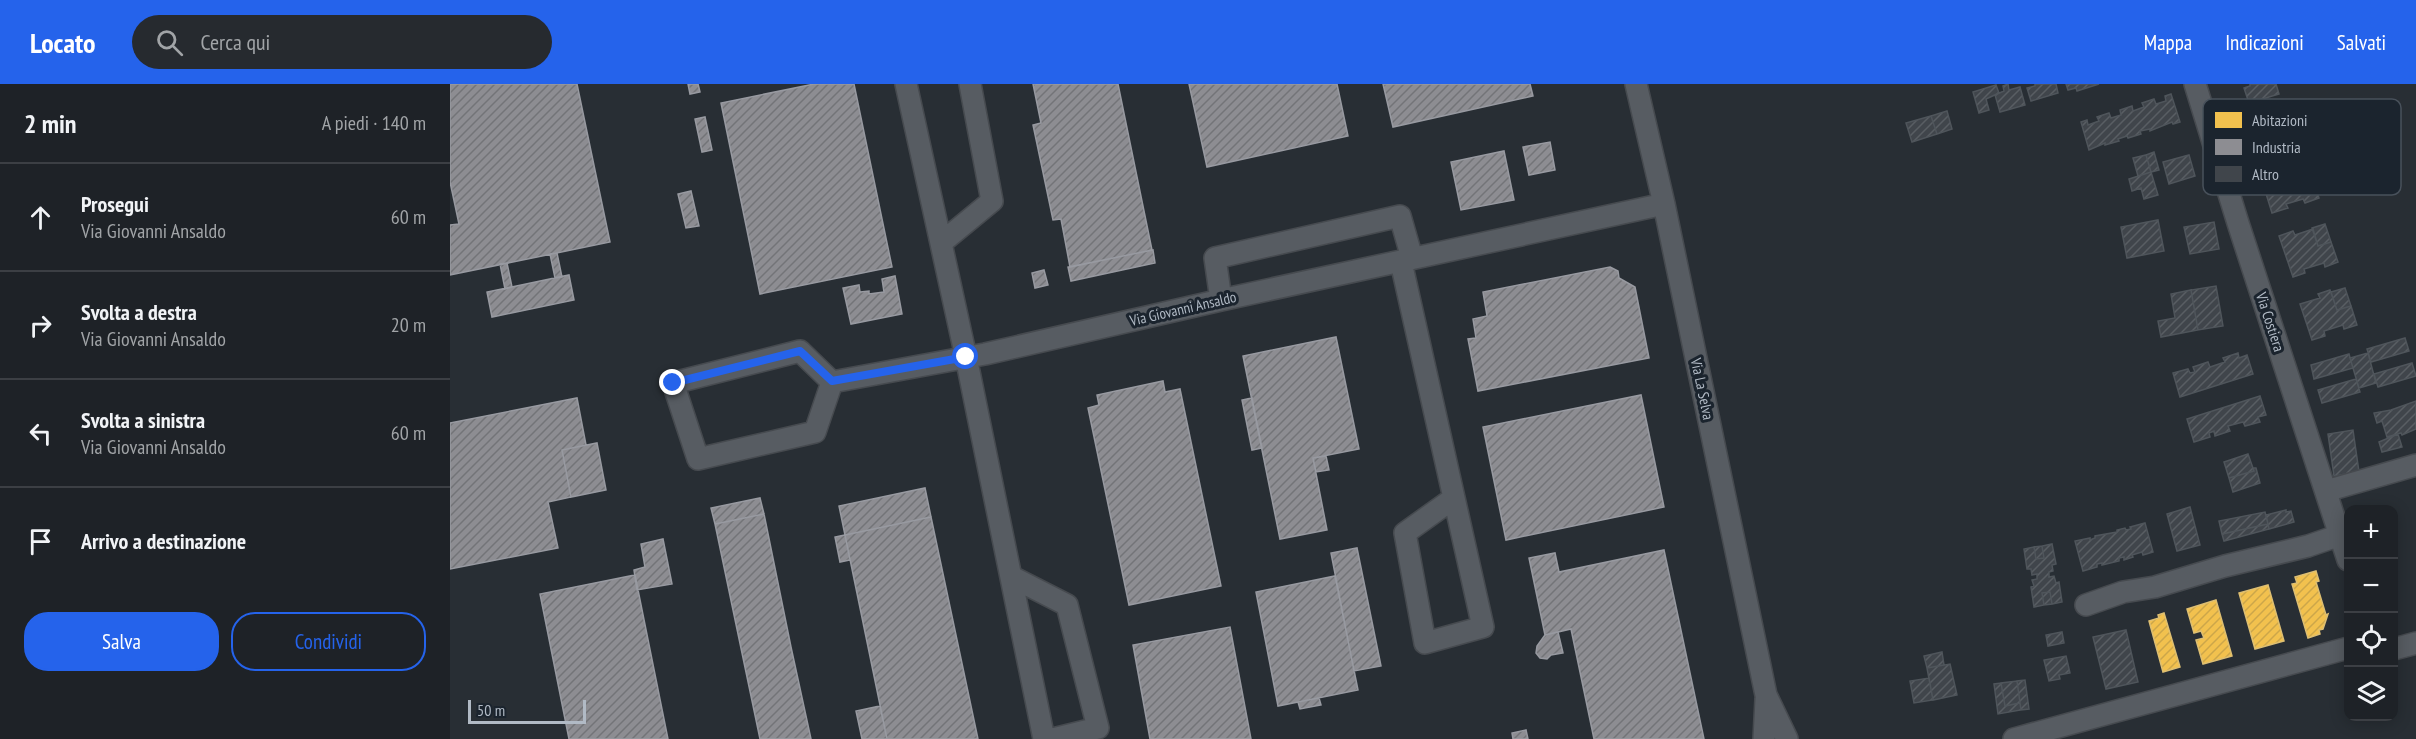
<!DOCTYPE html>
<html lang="it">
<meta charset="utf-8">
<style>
:root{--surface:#1e2227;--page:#262a2f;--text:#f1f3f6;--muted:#a1a4a7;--line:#3c3f44;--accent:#2563eb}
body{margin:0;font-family:"PT Sans Narrow",sans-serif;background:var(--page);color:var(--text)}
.controls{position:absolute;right:18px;bottom:18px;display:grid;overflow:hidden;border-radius:12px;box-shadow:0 3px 15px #0003}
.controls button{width:54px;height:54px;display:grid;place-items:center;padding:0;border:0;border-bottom:2px solid var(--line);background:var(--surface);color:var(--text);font:30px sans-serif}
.scale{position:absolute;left:18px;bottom:15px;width:118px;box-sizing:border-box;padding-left:6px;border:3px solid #b1bac5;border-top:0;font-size:16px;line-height:21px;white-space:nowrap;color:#b1bac5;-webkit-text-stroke:4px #1b242e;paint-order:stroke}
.stop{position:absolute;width:18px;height:18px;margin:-14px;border:4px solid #2563eb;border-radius:50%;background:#fff}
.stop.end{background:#2563eb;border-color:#fff;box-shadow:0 2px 6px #0008}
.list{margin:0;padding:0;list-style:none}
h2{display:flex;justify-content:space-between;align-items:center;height:78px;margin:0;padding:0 24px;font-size:26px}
h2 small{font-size:20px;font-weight:400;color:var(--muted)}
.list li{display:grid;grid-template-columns:39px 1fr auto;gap:18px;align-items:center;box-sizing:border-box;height:108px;padding:0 24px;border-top:2px solid var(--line)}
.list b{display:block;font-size:22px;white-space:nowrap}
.list p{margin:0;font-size:20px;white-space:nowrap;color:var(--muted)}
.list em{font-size:20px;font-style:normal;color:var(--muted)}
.actions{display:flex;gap:12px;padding:18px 24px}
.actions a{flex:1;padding:14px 0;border:2px solid var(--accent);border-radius:24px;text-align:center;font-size:21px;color:var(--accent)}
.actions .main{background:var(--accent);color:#fff}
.icon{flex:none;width:33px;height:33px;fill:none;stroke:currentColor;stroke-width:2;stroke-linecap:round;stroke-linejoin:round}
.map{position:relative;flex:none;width:1966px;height:655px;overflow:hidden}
header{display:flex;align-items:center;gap:36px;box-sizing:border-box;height:84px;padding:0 30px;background:var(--accent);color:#fff}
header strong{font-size:28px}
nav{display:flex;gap:33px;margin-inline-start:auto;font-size:21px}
.search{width:420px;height:54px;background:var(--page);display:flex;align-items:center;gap:15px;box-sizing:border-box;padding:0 21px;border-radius:33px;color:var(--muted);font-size:22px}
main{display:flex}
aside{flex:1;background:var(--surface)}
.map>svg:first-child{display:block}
</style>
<header>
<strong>Locato</strong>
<div class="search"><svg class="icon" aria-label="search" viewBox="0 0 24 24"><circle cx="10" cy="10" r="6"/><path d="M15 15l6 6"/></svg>Cerca qui</div>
<nav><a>Mappa</a><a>Indicazioni</a><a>Salvati</a></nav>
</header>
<main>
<aside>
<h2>2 min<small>A piedi · 140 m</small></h2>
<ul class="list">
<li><svg class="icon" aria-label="ahead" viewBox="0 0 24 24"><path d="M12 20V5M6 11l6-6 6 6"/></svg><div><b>Prosegui</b><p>Via Giovanni Ansaldo</p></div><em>60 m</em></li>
<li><svg class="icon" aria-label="right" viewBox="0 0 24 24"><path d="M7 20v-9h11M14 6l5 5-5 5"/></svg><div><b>Svolta a destra</b><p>Via Giovanni Ansaldo</p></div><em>20 m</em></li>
<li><svg class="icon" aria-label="left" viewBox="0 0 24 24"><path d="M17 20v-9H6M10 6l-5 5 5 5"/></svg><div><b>Svolta a sinistra</b><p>Via Giovanni Ansaldo</p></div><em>60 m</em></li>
<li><svg class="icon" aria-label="arrive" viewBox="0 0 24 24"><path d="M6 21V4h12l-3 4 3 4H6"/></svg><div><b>Arrivo a destinazione</b></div></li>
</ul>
<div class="actions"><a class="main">Salva</a><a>Condividi</a></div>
</aside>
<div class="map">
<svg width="1966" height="655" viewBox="0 0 1966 655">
<defs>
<pattern id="homes-hatch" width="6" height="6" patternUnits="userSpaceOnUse" patternTransform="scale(1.5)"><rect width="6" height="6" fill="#f2c14e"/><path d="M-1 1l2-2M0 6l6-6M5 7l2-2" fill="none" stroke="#cca64a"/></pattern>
<pattern id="industry-hatch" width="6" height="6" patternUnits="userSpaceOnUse" patternTransform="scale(1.5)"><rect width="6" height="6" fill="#8d8d92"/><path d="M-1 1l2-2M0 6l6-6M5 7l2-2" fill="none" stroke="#737478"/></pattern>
<pattern id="building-hatch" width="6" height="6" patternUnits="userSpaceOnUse" patternTransform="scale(1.5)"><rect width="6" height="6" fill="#40454b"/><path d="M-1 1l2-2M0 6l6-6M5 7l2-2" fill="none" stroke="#595e63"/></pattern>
</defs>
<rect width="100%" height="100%" fill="#282e34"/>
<path fill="url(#homes-hatch)" stroke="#debf72" stroke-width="1.5" d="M1866,487L1869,497L1866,498L1876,531L1878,530L1873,545L1869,546L1870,550L1858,554L1842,500L1847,499L1845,493Z
M1818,501L1834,557L1805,565L1789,509Z
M1766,516L1782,572L1753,580L1746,556L1754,554L1751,547L1744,549L1737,525Z
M1714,529L1730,583L1713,588L1699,537L1709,534L1708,531Z"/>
<path fill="url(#industry-hatch)" stroke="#989aa1" stroke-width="1.5" d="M0,0H127L160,158L0,191V141L9,140L0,98Z
M238,0H248L250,8L240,10Z
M364,0H404L442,183L310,210L271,19Z
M583,0H668L702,166L620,183L611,135L603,136L583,41L591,39Z
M739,0H887L898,52L757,83Z
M933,0H1080L1083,12L943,43Z
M255,33L262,66L252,68L245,35Z
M1100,58L1105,86L1079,91L1073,63Z
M1054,67L1064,116L1011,126L1001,78Z
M241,107L249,142L236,144L228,110Z
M703,166L705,179L621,197L618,183Z
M107,169L112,193L105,194L100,170Z
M57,179L62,203L55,205L50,180Z
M1160,183L1168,187L1169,194L1185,203L1199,274L1028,307L1018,255L1026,254L1023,235L1037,232L1033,208Z
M594,186L598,201L585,204L582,189Z
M119,191L124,216L42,233L37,208Z
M445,192L452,230L401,240L393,204L409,201L410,208L419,207V210L434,208L432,195Z
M886,253L909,365L863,374L877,446L830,455L793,272Z
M713,297L715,308L730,305L771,502L679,521L638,324L649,321L647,311Z
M1191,311L1214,423L1056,456L1033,343Z
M127,314L136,361L112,366L121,413L98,418L108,464L0,485V339Z
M802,314L812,364L802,366L792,316Z
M147,359L156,406L121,413L112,366Z
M876,372L879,386L866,388L863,374Z
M475,404L481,433L395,451L389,422Z
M310,414L314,430L265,440L261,424Z
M314,430L341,563L361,655H310L265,440Z
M481,433L528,655H437L395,451Z
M395,451L400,476L390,478L385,453Z
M213,455L222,500L187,506L184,486L195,483L191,460Z
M907,464L931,582L904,587L881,469Z
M1214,466L1254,655H1144L1121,545L1095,551L1079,474L1105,469L1109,488Z
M185,491L218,655H119L90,510Z
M885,492L908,606L828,622L806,508Z
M780,543L801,655H700L683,561Z
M1108,548L1113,569L1101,571L1097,575L1090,574L1086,569L1087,562L1095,551Z
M869,614L871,621L850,625L848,618Z
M430,622L437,655H412L406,627Z
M1076,646L1078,655H1063L1062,649Z"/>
<path fill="url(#building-hatch)" stroke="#4f555b" stroke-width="1.5" d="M1558,0L1559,6L1570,3L1575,21L1550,28L1545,11L1554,7L1553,2Z
M1585,0H1606L1608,9L1581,17L1577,4L1585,2Z
M1616,0H1649L1627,7L1626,4L1618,6Z
M1800,0H1826L1829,10L1799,19L1794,4L1800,2Z
M1546,1L1549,9L1536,15L1539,26L1529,29L1523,8Z
M1721,10L1730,38L1723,40L1722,38L1700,47V45L1690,47L1691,50L1678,54L1677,52L1668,55L1669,57L1655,61V59L1639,66L1631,38L1637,36L1638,41L1649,37L1647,33L1659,29L1661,34L1671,31L1670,26L1682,22L1683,27L1694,23L1692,19L1704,15L1706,20L1716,17L1715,12Z
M1497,27L1502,45L1487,50L1481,32Z
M1481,32L1487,50L1462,58L1456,39Z
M1704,68L1709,86L1701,88L1696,71Z
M1696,71L1701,88L1688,92L1683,74Z
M1739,71L1745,92L1719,100L1713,78Z
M1859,85L1869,114L1855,119L1853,115L1836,120L1838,124L1822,129L1813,100L1828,95L1829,99L1846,93L1845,90Z
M1701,88L1708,111L1694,115L1691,104L1682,107L1679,95Z
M1708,136L1714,167L1677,174L1671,143Z
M1764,138L1769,165L1740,170L1734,143Z
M1875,140L1881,158L1868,162L1862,144Z
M1863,145L1868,162L1881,158L1888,178L1875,183L1874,179L1854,185L1855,189L1843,193L1829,152L1843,147L1845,151Z
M1766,202L1773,242L1748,246L1741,206Z
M1895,204L1901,222L1887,226L1881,208Z
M1741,206L1748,246L1711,253L1708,237L1725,234L1721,210Z
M1880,206L1887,226L1901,222L1907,241L1894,245L1893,241L1874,247L1875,252L1862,256L1850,220L1870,214L1868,210Z
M1955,254L1959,267L1921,278L1917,265Z
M1788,269L1789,274L1797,271L1803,290L1730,313L1723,289L1738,285L1740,289L1745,288L1743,283L1758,278L1760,283L1775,278L1773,274Z
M1918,269L1926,299L1909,304L1900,274Z
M1899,270L1903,284L1864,295L1861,281Z
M1962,279L1966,292L1928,303L1924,290Z
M1906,295L1910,308L1872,319L1868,306Z
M1810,312L1816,331L1808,333L1810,338L1795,342L1793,338L1778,342L1780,347L1765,352L1764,347L1759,349L1760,353L1744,358L1737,335Z
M1966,317V345L1952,351L1951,349L1937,353L1932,337L1927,339L1924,329L1941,326Z
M1903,346L1909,388L1884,392L1878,350Z
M1948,350L1952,363L1932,368L1929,358Z
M1798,370L1804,387L1779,394L1774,378Z
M1803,384H1806L1810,399L1783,408L1779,394L1804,387Z
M1740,423L1750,461L1727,467L1717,430Z
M1836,426V428L1841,427L1844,438L1819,445L1816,431Z
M1815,428L1818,440L1772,450L1769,437Z
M1695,439L1703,468L1693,471L1692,468L1682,471L1683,473L1674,476V473L1669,474V477L1652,481V479L1647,480V483L1633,487L1625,457L1640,454V456L1645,454V452L1667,448V446L1675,444L1676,446L1681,445L1680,443Z
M1818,440L1819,445L1774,457L1772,450Z
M1602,460L1606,480L1602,481L1603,487L1599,488V493L1604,492L1606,499L1609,498L1612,518L1602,520L1600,508L1592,509L1594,521L1584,523L1581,503L1584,502L1582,496L1587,495V490L1582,491L1581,485H1577L1574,465L1584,463L1586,475L1594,474L1592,462Z
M1592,462L1594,474L1586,475L1584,463Z
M1600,508L1602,520L1594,521L1592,509Z
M1676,546L1688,598L1656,605L1643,553Z
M1612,548L1614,559L1598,562L1596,551Z
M1492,568L1494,581L1477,584L1474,572Z
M1616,572L1620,589L1609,591L1610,595L1599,597L1594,576Z
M1500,580L1507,611L1483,616L1477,584Z
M1479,594L1483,616L1464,619L1460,597Z
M1575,596L1579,625L1571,626L1567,597Z
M1567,597L1570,619L1555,622L1551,599Z
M1551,599L1555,622L1570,619L1571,626L1548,630L1544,600Z"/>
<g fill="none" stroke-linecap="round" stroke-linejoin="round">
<defs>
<path id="minor" d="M456,0L516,273L594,655
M1186,0L1214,120L1316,611L1337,655
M1745,0L1788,139L1898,476
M491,159L542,117L520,0
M951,178L1033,543L975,559L955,449L1004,414
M771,216L765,174L950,132L962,174
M382,298L365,348L248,375L223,299L350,267L382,298L535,270L771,216L1214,120
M1876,407L1966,381
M562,493L617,521L648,644L603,655
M1636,521L1673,508L1705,503L1775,482L1858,462L1890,451
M1944,565L1966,559
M1314,655L1316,615
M1564,655L1898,564"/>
</defs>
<use href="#minor" stroke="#464a4f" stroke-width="24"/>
<use href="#minor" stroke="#575c62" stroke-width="21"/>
</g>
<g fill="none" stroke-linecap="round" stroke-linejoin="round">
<path stroke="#2563eb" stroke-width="8" d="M223,299L350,267L382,297L516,273"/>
</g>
<g text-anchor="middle" stroke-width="6" stroke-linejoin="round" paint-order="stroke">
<g font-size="15" fill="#b1bac5" stroke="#1b242e">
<text transform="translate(733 225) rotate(-13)" y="5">Via Giovanni Ansaldo</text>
<text transform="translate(1820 238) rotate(72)" y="5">Via Costiera</text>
<text transform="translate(1252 305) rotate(78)" y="5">Via La Selva</text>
</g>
</g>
<rect x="1753" y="15" width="198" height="96" rx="9" fill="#1b242e" stroke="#48515b" stroke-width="1.5"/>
<rect x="1765" y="28" width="27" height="16" fill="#f2c14e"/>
<rect x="1765" y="55" width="27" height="16" fill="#8d8d92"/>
<rect x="1765" y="82" width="27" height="16" fill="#40454b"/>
<g font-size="16" fill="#b1bac5">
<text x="1802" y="42">Abitazioni</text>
<text x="1802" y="69">Industria</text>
<text x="1802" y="96">Altro</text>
</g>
</svg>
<div class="controls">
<button>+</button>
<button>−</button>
<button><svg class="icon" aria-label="locate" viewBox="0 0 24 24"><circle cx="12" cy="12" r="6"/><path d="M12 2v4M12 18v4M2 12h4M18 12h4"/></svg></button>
<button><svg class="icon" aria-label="layers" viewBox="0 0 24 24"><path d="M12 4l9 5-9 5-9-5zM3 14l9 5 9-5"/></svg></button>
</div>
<div class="scale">50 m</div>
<div class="stop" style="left:516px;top:273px"></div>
<div class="stop end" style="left:223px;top:299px"></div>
</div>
</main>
